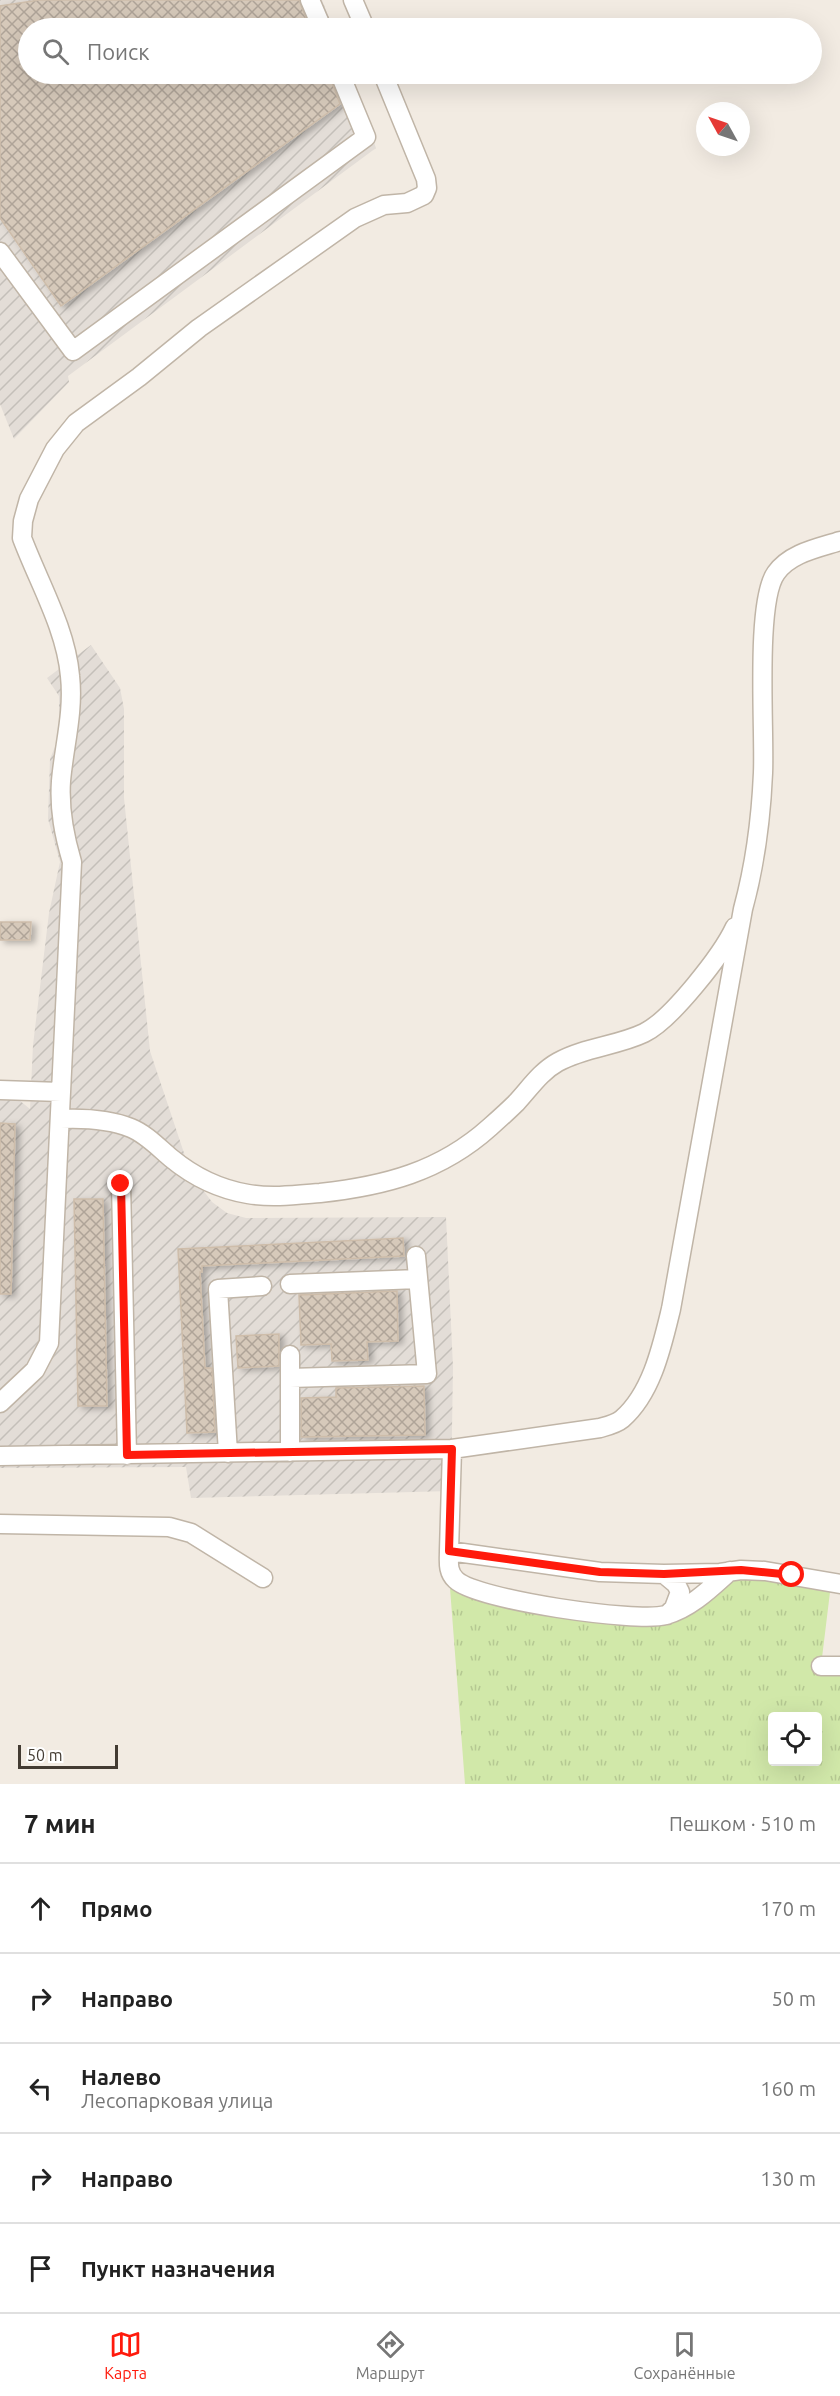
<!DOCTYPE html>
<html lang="ru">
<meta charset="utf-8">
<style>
:root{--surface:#fff;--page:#f6f6f6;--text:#222;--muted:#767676;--line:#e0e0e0;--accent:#ff1a0c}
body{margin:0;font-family:Ubuntu,sans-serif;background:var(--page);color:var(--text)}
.controls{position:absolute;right:18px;bottom:18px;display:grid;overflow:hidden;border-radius:6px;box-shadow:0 6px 24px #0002}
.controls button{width:54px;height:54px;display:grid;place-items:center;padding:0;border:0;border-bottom:2px solid var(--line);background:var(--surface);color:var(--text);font:30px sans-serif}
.compass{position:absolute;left:696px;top:102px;width:54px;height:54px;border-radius:50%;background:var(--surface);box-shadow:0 6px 24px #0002;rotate:310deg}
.scale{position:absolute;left:18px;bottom:15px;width:100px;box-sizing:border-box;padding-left:6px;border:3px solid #433b32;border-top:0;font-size:16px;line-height:21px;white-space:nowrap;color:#433b32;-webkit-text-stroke:4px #fff;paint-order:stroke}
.stop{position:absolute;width:18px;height:18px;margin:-14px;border:4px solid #ff1a0c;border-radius:50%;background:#fff}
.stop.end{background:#ff1a0c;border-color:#fff;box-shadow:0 2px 6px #0008}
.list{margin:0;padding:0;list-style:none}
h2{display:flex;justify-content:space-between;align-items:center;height:78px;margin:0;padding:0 24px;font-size:26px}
h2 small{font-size:20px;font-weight:400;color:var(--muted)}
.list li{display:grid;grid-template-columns:39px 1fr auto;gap:18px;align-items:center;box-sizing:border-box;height:90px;padding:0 24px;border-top:2px solid var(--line)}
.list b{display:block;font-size:22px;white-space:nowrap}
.list p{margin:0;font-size:20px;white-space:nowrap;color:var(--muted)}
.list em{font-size:20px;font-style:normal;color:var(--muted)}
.icon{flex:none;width:33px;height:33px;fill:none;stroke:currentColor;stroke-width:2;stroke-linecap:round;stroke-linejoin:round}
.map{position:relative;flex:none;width:840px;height:1784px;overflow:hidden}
.search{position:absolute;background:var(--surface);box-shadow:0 6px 24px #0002;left:18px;right:18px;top:18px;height:66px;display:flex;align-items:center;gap:15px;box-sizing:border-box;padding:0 21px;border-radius:33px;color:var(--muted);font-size:22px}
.sheet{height:528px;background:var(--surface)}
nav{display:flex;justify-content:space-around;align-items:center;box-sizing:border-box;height:84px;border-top:2px solid var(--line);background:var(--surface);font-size:16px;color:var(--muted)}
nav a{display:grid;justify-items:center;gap:3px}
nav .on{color:var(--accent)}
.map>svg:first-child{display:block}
</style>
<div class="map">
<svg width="840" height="1784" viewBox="0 0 840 1784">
<defs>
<pattern id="industrial-furrows" width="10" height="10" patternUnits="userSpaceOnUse" patternTransform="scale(1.5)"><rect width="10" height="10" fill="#e3ddd7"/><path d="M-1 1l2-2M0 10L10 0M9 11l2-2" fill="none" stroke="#c4bfb9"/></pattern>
<pattern id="grass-tufts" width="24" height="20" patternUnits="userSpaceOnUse" patternTransform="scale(1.5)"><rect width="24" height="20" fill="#d1e8a9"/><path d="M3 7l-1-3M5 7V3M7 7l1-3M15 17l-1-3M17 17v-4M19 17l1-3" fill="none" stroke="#b5c892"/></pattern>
<pattern id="building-cross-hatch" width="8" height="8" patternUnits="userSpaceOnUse" patternTransform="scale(1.5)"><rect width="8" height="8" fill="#d6c9ba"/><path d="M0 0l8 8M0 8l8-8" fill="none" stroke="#afa498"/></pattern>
<filter id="shadow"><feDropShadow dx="4.5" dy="2.5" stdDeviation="3" flood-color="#0004"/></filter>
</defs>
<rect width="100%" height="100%" fill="#f2ebe2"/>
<path fill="url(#industrial-furrows)" d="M0,0H322L333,28H28V74H349L376,148L68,376L69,382L14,439L0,404Z
M91,645L120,688L124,709V798L150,1051L191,1174L212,1202L227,1213L246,1218L446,1217L453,1367L451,1491L191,1498L186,1467L0,1468V1100H19L30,1109L33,1045L49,913L60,862L48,819L50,759L59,737V696L47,678Z"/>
<path fill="url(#grass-tufts)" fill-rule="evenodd" d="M448,1562L465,1586L658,1617L730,1571L831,1584L821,1666H840V1784H465ZM772,1716H818V1762H772Z"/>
<path fill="url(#building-cross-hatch)" stroke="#cebdaa" stroke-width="1.5" filter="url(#shadow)" d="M39,0H299L310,28H28V74H329L340,104L61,306L0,218V6Z
M0,922H31L30,940H0Z
M0,1123L15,1124L11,1294H0Z
M74,1199H103L107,1406H78Z
M403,1238L404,1256L202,1266V1272H200L205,1368H212L215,1432L187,1433L178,1249Z
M397,1291L398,1341L367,1342L368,1360L332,1361L331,1344L301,1345L299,1295Z
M279,1334V1366L238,1368L236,1336Z
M424,1386L425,1435L301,1437V1398L336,1397V1388Z"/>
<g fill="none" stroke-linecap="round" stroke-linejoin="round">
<defs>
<path id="minor" d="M310,0L322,28
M353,0L365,28
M0,252L73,351L366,137L340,74
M840,541C818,548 790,553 776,573C755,602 765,732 763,773C761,819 755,865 743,909L671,1309C662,1346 652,1393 622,1419C616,1424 607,1426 600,1428L452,1449L449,1551L600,1572L664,1574L720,1573L741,1570L765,1571L840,1584
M0,1090L61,1092
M60,1119C83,1118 109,1119 131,1128C146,1134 159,1148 171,1158C194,1177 218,1189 248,1194C272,1198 296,1195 320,1193C384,1186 440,1172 490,1127C499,1119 508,1111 516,1103C530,1088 540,1072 558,1062C585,1047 617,1046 644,1033C671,1020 722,955 735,927
M121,1184L127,1455
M290,1284L418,1279
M290,1355V1452
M290,1378L427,1374L416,1256
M0,1403L35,1370L49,1343L72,862C64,835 59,810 61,781C64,746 74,712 70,676C66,629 39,583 22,538L23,521L29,499L55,449L76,423L139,377L199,328L355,218L384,205L407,203L424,195L427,188L426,179L383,74
M228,1453L218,1289L262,1286
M0,1456L452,1449
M0,1524L169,1527L191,1533L263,1578
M449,1551C449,1561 447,1572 456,1580C477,1600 637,1623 666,1615C691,1608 711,1588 730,1571
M664,1574L676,1584L680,1592L674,1608L667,1615
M821,1666H840"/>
</defs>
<use href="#minor" stroke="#c0b5a7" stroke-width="21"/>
<use href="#minor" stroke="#fff" stroke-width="18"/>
</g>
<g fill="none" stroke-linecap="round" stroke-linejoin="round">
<path stroke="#ff1a0c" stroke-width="8" d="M121,1184L127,1455L452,1449L449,1551L600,1572L664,1574L741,1570L792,1575"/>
</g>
</svg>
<div class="controls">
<button><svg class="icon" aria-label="locate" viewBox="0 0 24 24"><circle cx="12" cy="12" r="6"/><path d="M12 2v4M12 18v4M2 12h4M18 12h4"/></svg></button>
</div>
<svg class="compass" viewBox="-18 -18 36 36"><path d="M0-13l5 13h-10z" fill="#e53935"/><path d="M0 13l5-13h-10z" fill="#767676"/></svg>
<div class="scale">50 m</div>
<div class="stop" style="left:792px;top:1575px"></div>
<div class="stop end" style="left:121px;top:1184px"></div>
<div class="search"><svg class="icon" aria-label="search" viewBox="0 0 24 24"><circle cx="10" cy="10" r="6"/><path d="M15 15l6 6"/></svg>Поиск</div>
</div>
<section class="sheet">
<h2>7 мин<small>Пешком · 510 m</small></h2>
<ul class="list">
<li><svg class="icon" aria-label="ahead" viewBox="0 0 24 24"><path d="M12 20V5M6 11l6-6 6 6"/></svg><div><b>Прямо</b></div><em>170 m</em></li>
<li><svg class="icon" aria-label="right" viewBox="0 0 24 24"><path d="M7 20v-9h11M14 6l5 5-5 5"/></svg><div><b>Направо</b></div><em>50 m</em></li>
<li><svg class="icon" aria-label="left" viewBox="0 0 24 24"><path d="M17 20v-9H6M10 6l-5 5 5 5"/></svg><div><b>Налево</b><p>Лесопарковая улица</p></div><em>160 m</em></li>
<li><svg class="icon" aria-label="right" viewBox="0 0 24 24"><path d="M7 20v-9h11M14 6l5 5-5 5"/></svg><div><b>Направо</b></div><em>130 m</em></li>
<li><svg class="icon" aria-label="arrive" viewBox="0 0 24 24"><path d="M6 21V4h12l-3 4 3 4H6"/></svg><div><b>Пункт назначения</b></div></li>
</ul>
</section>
<nav>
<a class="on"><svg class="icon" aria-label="map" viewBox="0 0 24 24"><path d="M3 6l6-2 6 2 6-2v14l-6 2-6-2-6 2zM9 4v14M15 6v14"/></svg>Карта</a>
<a><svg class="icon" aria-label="directions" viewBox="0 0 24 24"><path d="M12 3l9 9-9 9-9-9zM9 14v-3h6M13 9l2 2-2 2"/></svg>Маршрут</a>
<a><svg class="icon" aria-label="saved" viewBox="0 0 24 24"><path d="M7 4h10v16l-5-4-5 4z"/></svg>Сохранённые</a>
</nav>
